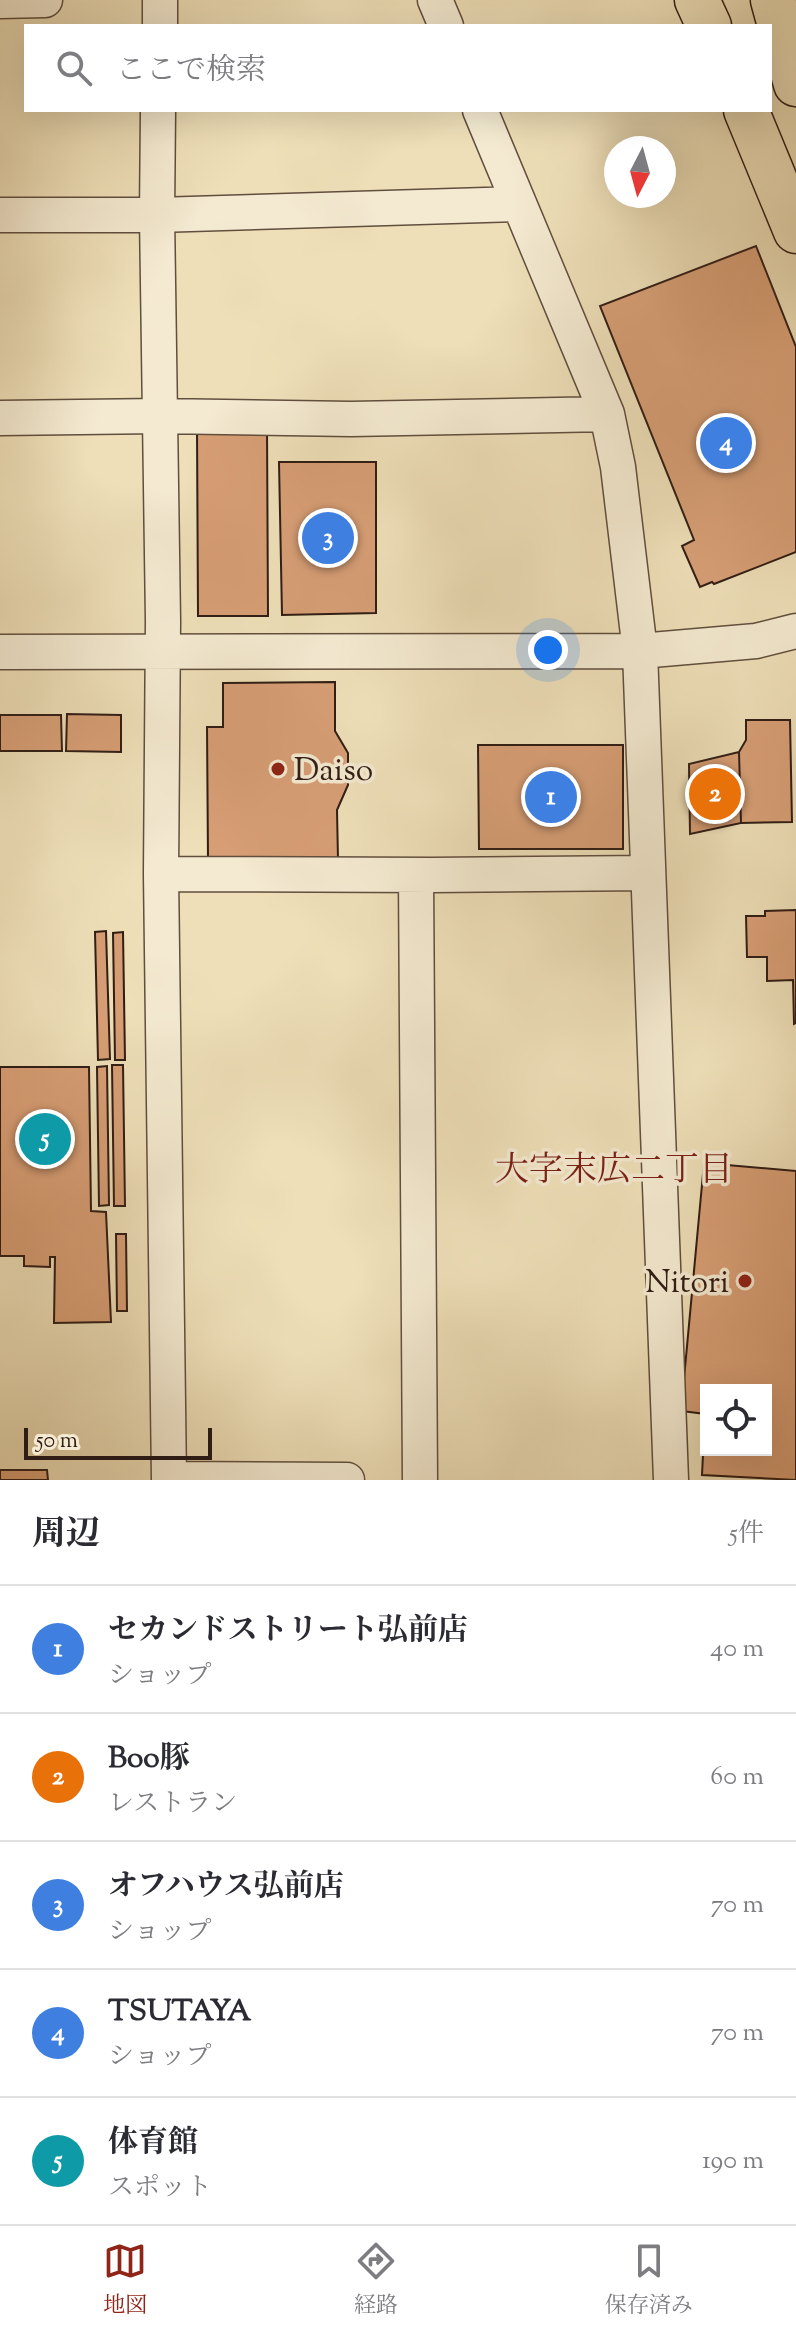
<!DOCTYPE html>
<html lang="ja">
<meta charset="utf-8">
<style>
:root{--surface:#fff;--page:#f2f2f3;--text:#2b2b33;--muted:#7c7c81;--line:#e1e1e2;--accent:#8f2418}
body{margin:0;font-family:"Sorts Mill Goudy","Noto Serif JP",serif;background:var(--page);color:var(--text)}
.controls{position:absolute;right:24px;bottom:24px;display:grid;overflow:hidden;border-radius:0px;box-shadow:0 8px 32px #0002}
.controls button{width:72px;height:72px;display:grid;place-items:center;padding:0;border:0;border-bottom:2px solid var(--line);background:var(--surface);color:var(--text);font:40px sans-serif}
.compass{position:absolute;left:604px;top:136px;width:72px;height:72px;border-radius:50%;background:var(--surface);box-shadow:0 8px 32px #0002;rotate:186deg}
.scale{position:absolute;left:24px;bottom:20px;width:188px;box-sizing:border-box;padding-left:8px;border:4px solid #301d15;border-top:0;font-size:22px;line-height:28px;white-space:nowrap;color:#301d15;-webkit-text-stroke:6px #f4ead1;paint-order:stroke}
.you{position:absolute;left:548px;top:650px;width:28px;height:28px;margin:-20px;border:6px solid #fff;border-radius:50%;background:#1a73e8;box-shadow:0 0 0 12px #1a73e833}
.badge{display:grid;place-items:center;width:52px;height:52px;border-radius:50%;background:var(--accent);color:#fff;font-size:26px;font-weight:700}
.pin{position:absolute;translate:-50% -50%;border:4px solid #fff;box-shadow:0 2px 8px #0006}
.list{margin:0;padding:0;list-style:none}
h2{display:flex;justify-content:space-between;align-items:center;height:104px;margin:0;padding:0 32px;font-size:34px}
h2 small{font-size:26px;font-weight:400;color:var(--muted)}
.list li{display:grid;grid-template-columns:52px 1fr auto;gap:24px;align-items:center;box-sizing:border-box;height:128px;padding:0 32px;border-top:2px solid var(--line)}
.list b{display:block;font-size:30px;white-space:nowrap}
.list p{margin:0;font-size:26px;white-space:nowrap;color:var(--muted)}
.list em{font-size:26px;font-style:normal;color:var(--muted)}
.icon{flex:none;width:44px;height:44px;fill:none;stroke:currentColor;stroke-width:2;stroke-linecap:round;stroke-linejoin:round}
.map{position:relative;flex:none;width:796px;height:1480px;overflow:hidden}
.search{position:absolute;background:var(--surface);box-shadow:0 8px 32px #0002;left:24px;right:24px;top:24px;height:88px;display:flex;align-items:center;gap:20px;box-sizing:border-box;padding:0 28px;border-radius:0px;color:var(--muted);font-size:30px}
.sheet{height:744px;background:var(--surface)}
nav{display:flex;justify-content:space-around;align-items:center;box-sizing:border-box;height:112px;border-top:2px solid var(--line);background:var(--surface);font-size:22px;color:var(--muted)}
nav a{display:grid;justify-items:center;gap:4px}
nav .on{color:var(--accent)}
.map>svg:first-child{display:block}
</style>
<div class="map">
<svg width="796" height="1480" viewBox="0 0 796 1480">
<rect width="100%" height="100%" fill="#eedfb8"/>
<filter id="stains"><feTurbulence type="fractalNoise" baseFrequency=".0025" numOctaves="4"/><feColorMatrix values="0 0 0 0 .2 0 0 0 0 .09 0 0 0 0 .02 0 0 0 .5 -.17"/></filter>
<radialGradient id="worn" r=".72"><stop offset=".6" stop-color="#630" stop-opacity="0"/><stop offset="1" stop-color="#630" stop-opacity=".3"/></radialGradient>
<path fill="#d79e75" stroke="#301d15" stroke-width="2" fill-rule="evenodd" d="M756,246L796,347V552L714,584L712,582L700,587L682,546L694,540L600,306Z
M267,426L268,616H198L197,427Z
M279,462H376V613L282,615Z
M335,682V731L348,753V785L337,810L338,859H208L207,727H223V683Z
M67,714L121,715V752L66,751Z
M0,715H61L62,751H0Z
M746,720H790L792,822L741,823L739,752L746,740Z
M478,745H623V849H479Z
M739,752L741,823L690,834L689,764Z
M796,910V1023L794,1024L793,980L767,981V957H747L746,916H765V911Z
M106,931L110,1059L98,1060L95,932Z
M123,932L125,1060H115L113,933Z
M112,1065H123L125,1206H114Z
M107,1066L109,1205L99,1206L97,1067Z
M0,1067H89L91,1211L106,1212L111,1322L54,1323L55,1257H50V1267L24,1266V1256H0Z
M704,1163L796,1171V1480L702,1475L705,1414L681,1411ZM706,1390H766V1450H706Z
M116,1234H126L127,1311H117Z
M0,1470H47L48,1480H0Z"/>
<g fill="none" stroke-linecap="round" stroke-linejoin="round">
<defs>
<path id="minor" d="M435,0L446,26
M0,1L45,0
M160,26V0
M158,110L157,215L163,621L161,874L169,1480
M480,110L607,414L618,467L640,651L671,1480
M0,215H157L518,204
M0,418L160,416L351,419L607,414
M0,652L640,651L756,641L796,631
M161,874L432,875L648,873
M416,875L420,1480
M169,1479L347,1480"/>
<path id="highway" d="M697,0L709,26
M773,0L796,84
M746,110L796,231"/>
</defs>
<use href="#minor" stroke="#604e3e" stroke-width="37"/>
<use href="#highway" stroke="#301d15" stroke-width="47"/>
<use href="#minor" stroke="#f4ead1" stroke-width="34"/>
<use href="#highway" stroke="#eedfb8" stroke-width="44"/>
</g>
<g fill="#8f2418" stroke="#f4ead1" stroke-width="3">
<circle cx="278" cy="769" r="8"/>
<circle cx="745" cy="1281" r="8"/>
</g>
<g text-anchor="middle" stroke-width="7" stroke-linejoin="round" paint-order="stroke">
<g font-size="32" fill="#301d15" stroke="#f4ead1" text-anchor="start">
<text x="294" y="780">Daiso</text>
<text x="729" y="1292" text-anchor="end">Nitori</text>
</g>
<g font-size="34" fill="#7a1f14" stroke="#f4ead1">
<text x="614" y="1180">大字末広二丁目</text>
</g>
</g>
<rect width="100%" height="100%" filter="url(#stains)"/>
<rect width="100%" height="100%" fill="url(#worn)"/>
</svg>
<div class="controls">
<button><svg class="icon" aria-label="locate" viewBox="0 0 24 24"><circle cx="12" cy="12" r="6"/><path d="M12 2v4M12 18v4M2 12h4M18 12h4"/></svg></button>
</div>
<svg class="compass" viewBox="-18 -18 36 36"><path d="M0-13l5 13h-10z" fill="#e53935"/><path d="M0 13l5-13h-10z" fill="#7c7c81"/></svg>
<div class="scale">50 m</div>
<div class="you"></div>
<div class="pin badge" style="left:551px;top:797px;background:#3f7fe0">1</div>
<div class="pin badge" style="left:715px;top:794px;background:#e8710a">2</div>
<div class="pin badge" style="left:328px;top:538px;background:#3f7fe0">3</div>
<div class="pin badge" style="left:726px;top:443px;background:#3f7fe0">4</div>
<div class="pin badge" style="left:45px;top:1139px;background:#0f9aa8">5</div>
<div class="search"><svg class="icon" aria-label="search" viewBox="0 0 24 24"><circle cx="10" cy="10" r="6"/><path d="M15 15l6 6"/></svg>ここで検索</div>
</div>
<section class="sheet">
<h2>周辺<small>5件</small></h2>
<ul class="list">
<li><span class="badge" style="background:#3f7fe0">1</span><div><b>セカンドストリート弘前店</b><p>ショップ</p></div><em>40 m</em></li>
<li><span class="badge" style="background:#e8710a">2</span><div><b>Boo豚</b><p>レストラン</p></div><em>60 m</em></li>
<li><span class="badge" style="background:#3f7fe0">3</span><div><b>オフハウス弘前店</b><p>ショップ</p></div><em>70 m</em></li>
<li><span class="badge" style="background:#3f7fe0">4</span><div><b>TSUTAYA</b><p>ショップ</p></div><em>70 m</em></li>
<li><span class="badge" style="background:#0f9aa8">5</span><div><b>体育館</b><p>スポット</p></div><em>190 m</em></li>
</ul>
</section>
<nav>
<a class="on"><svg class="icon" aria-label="map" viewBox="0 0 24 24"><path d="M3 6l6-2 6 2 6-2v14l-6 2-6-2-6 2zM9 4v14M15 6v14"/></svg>地図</a>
<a><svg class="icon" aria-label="directions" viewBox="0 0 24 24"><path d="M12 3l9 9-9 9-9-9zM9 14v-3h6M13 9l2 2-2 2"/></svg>経路</a>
<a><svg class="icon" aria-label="saved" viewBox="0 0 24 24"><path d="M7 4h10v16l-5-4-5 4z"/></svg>保存済み</a>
</nav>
